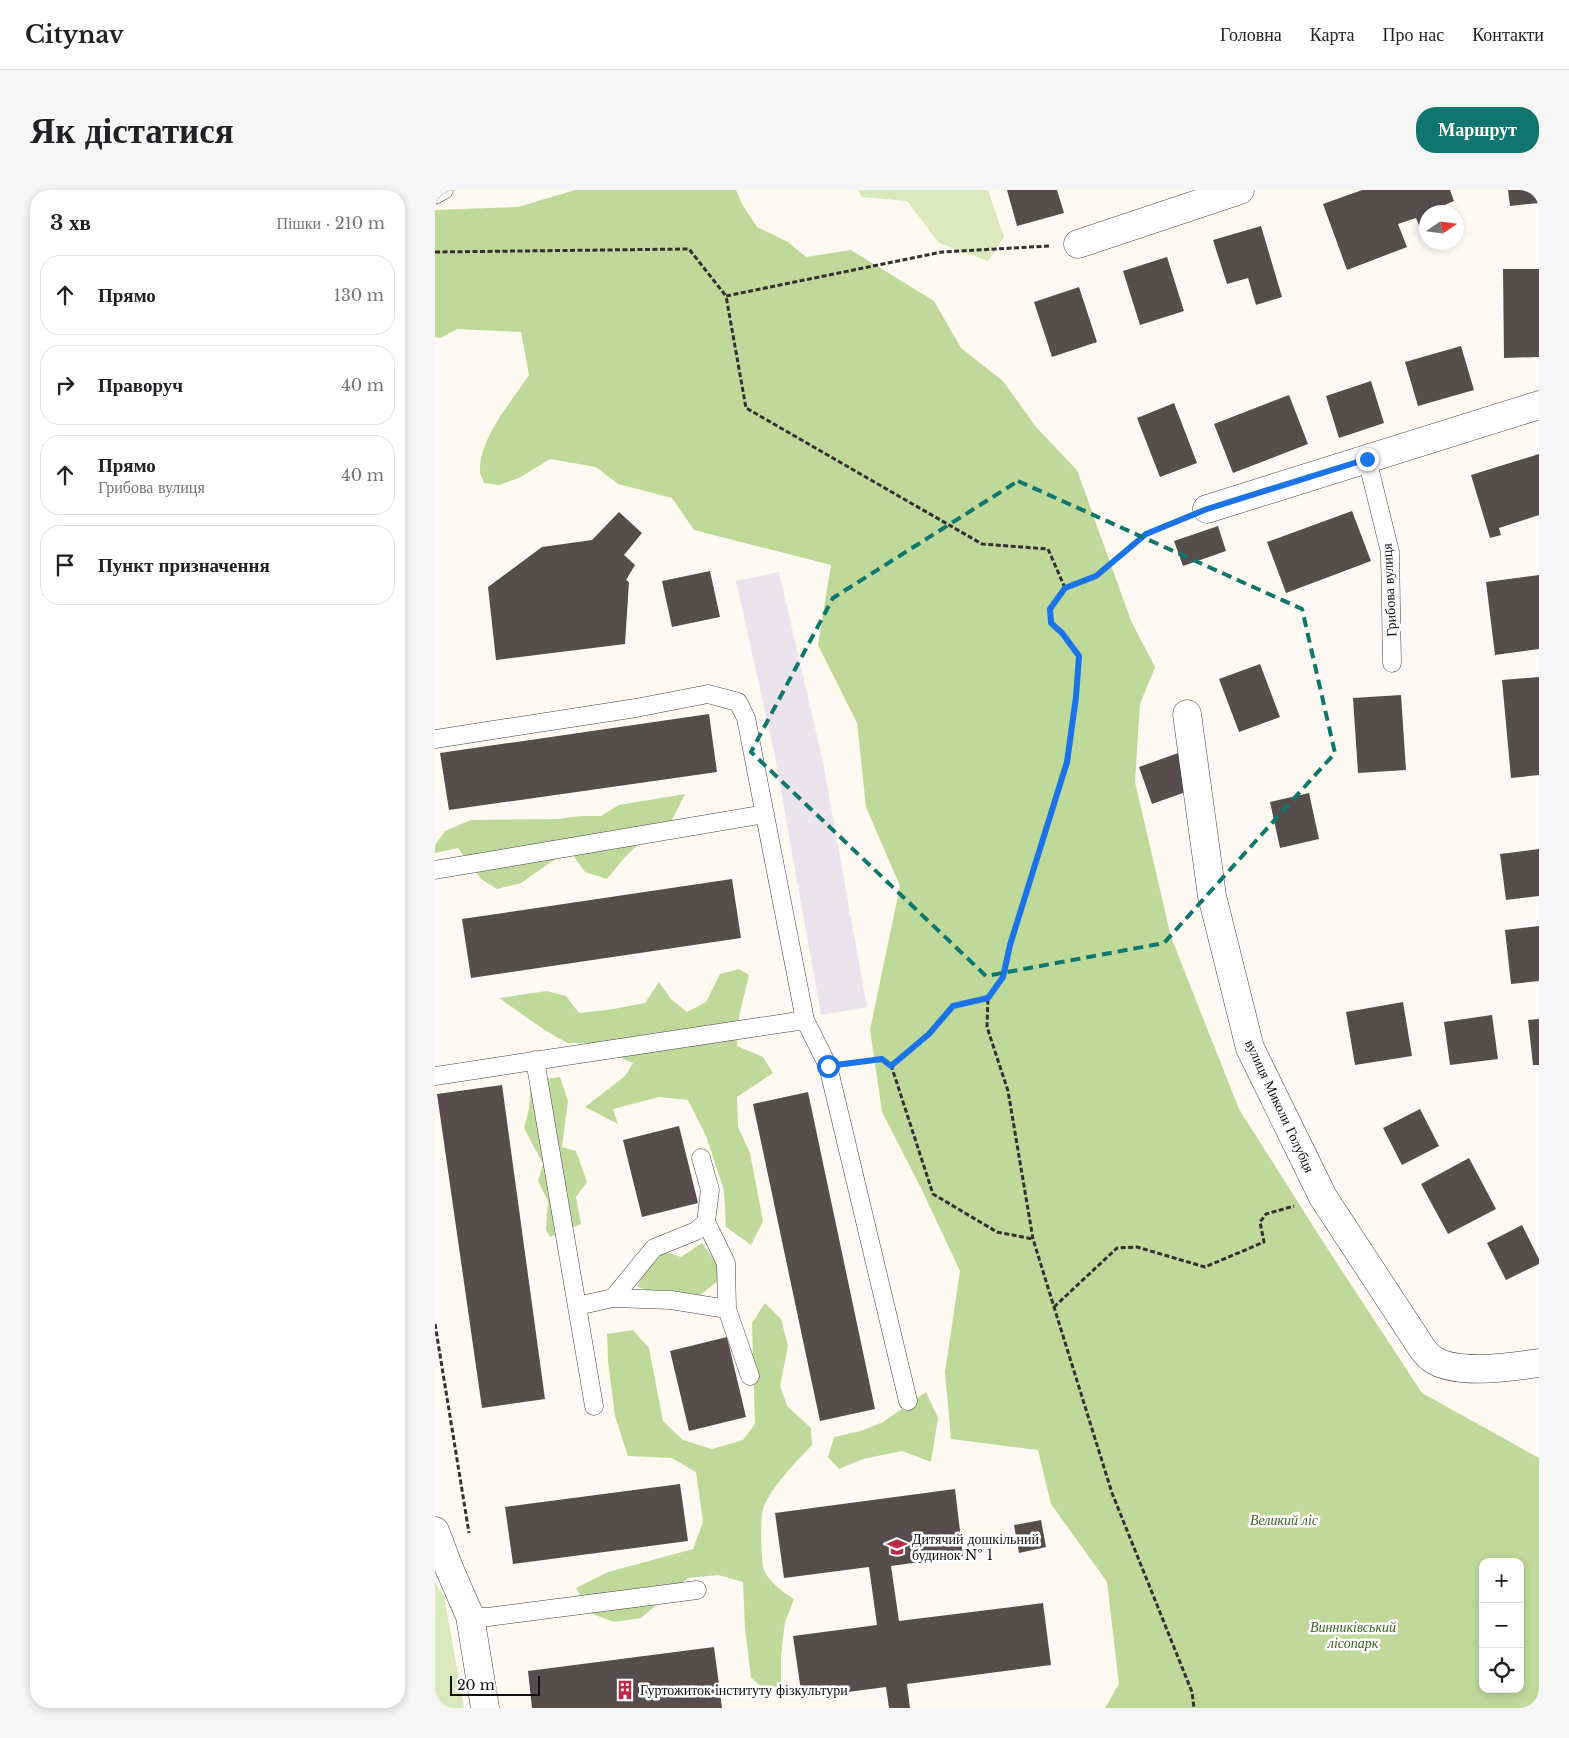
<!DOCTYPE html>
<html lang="uk">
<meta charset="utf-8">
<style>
:root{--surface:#fff;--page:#f6f6f6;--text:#202124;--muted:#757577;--line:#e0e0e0;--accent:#0f766e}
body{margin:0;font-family:"Libre Baskerville",serif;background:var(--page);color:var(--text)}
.controls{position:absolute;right:15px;bottom:15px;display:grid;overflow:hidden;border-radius:10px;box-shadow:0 2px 8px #0003}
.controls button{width:45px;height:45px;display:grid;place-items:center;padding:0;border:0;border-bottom:1px solid var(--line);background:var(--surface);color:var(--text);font:25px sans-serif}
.compass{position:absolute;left:984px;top:15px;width:45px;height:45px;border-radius:50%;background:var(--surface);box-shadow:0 2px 8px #0003;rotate:77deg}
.scale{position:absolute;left:15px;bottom:12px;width:90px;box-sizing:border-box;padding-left:5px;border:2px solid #0f0f0f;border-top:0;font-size:14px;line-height:18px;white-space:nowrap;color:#0f0f0f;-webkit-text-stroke:4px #fff;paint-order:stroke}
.stop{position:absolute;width:15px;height:15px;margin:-11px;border:4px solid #1a73e8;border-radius:50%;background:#fff}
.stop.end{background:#1a73e8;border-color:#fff;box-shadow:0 1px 5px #0008}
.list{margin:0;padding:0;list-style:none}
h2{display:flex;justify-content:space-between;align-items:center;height:65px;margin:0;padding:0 20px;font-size:21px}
h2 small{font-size:16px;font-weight:400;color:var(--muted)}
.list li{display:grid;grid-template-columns:32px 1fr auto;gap:15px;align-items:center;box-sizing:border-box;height:80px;margin:0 10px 10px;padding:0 10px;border:1px solid var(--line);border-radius:20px}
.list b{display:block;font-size:19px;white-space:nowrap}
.list p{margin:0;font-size:16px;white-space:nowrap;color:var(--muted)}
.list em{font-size:16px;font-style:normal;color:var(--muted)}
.icon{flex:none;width:28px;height:28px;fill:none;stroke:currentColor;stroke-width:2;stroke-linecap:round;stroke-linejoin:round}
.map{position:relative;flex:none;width:1104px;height:1518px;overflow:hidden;border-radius:20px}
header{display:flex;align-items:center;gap:30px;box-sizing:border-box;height:70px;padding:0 25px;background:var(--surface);border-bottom:1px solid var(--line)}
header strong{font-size:24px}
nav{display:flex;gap:28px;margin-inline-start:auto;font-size:18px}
.intro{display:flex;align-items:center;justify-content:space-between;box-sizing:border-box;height:120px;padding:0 30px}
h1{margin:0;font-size:35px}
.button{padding:12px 22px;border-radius:20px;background:var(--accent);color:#fff;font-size:18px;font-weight:700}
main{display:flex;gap:30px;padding:0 30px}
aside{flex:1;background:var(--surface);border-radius:20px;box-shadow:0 2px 8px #0003}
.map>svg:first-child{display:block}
</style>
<header>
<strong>Citynav</strong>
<nav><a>Головна</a><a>Карта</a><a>Про нас</a><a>Контакти</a></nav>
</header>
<div class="intro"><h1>Як дістатися</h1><a class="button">Маршрут</a></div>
<main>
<aside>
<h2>3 хв<small>Пішки · 210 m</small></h2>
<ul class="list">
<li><svg class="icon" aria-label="ahead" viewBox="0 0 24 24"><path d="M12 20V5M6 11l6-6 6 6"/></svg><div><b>Прямо</b></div><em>130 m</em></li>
<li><svg class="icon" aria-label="right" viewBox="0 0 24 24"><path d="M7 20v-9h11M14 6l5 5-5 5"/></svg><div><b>Праворуч</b></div><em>40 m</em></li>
<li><svg class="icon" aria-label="ahead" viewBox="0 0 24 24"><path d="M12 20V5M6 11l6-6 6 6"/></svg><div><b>Прямо</b><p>Грибова вулиця</p></div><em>40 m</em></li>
<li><svg class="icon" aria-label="arrive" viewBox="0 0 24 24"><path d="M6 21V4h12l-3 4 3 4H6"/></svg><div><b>Пункт призначення</b></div></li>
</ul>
</aside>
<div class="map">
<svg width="1104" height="1518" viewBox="0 0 1104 1518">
<rect width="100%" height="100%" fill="#fffaf1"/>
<path fill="#ebe4ed" d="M344,382L388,572L432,817L386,825L339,562L301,391Z"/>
<path fill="#d9e9bb" d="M423,0H553L569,47L553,71L504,53L472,11L427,7Z
M0,1393L9,1406L29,1518H0Z"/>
<path fill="#bfd99b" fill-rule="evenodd" d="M140,0H301L307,14L322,37L353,52L371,67L416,60L499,111L526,158L568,191L601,237L642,280L696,431L720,477L705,514L700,592L736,747L804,919L892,1058L987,1203L1104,1268V1518H670L684,1494L672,1392L616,1314L603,1260L516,1249L510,1182L525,1081L486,998L447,922L435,840L465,696L431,617L422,533L383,455L396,375L259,340L237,308L183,294L161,277L115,269L84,288L64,295L49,293C48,289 44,283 45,279C46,246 77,211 94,185L86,142L22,139L6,148L0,147V20L83,17ZM1048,1372H1085V1499H1048Z
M250,604L236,632L207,651L190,667L172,689L150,682L137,664L119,670L86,693L62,699L46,689L23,658L0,663V655L10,641L36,630L124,629L146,626H166L184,615Z
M304,779L314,785L304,827L302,856L328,867L338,883L302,907L303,937L315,963L328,1031L316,1055L291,1037L289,1000L271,946L253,910L224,907L178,919L183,934L150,917L190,886L198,873L153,853H132L108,839L64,808L112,801L131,806L144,823L173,820L210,813L224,792L236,809L252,822L271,812L285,784Z
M125,887L133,911L127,957L141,961L152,992L141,1007L146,1034L115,1047L111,1040L113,1011L103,991L108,974L89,938L94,919L96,891Z
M267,1053L278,1068L293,1083L265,1105L236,1100L215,1101L203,1097L213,1065L219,1058L246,1067Z
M330,1113L346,1129L353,1156L345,1196L352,1216L376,1238L377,1255C361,1272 336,1297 328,1319C325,1325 326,1374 329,1380C334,1392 349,1403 359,1409L350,1432L346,1466V1495L331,1500L316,1488L310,1439L308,1392L283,1385L253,1388L206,1428L179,1432L155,1423L141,1398L173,1382L258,1359L268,1332L261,1282L237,1268L193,1266L180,1226L173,1171L172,1144L198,1140L214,1158L228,1231L248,1250L277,1259L308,1250L320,1234L317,1133Z
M491,1202L503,1228L496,1272L467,1261L428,1269L404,1279L393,1267L399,1247L426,1241L448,1232Z"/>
<path fill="#574e4b" d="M572,0H622L629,23L582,36Z
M927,0H1015L1019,11L1005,17L1007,22H992V55L981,28L963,34L972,57L912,80L888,14Z
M1073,0H1104V13L1075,16Z
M826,36L847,107L821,115L813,88L792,94L778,50Z
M732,67L749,121L705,135L688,81Z
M1068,79H1104V167L1069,168Z
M644,97L662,152L617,167L599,112Z
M1026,156L1039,200L983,216L970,172Z
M936,191L949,233L904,248L891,206Z
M854,205L873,254L798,283L779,234Z
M739,213L762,273L725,287L702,228Z
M1104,264V325L1064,338L1066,345L1055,348L1036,285Z
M917,321L936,371L851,403L832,352Z
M184,322L207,343L189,365L200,375L191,390L194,392L190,454L61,470L53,397L107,357L157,350Z
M783,336L791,361L748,376L739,351Z
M275,381L285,427L237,437L227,391Z
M1104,385V459L1060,465L1051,392Z
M825,474L845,527L804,542L784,489Z
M1104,487V585L1076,588L1067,490Z
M966,505L971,580L923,583L918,508Z
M274,524L282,582L14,620L5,563Z
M746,562L759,599L717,614L704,577Z
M874,603L884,649L845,658L835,612Z
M1104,659V706L1071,710L1065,664Z
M297,689L306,748L36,788L27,729Z
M1104,736V791L1076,794L1070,740Z
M968,812L977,866L920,875L911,822Z
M1057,825L1063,869L1015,875L1009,832Z
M1104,829V875H1098L1093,830Z
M67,895L110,1209L47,1218L2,904Z
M373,902L440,1219L385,1231L318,914Z
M985,919L1004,956L967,975L948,938Z
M244,936L263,1013L207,1027L188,950Z
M1034,968L1061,1019L1013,1044L986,994Z
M1087,1035L1104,1069V1074L1071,1090L1052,1053Z
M292,1147L311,1227L254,1241L235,1161Z
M245,1294L253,1351L78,1374L70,1317Z
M520,1299L528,1366L456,1376L464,1431L608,1413L616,1475L472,1494L475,1518H454L451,1497L367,1508L358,1446L442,1435L434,1377L349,1388L340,1323Z
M606,1330L611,1357L584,1363L579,1335Z
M279,1457L287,1518H97L93,1481Z"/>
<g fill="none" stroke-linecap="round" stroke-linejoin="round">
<defs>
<path id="service" d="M0,5L9,0
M932,269L955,362L957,473
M0,549L201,518L273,504L303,512L311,528L370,830
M0,680L330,624
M100,870L159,1216
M0,886L370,830L393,876L473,1211
M271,1032L291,1073L292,1119
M178,1108L219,1058L261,1041L271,1032L275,1000L266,968
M142,1116L178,1108L236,1110L292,1119L315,1186
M35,1426L53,1427L262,1400"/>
<path id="minor" d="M643,54L805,0
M772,319L1104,215
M752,524L777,706L815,858L888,1007L981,1149C985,1155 990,1164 996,1168C1019,1186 1076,1177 1104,1173
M0,1341L14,1378L35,1426L50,1518"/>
</defs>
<use href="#service" stroke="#424242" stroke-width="19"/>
<use href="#minor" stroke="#424242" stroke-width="29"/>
<path stroke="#313131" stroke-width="3" stroke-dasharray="5 2.5" stroke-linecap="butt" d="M614,56L507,62L291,106L311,218L547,354L613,359L630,398
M0,62L254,59L291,106
M746,330L711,344L661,386L630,398L615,419L616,433L627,443L643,466L641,507L632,572L575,755L568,787L553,808L552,837L573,901L598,1049L619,1117L677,1303L757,1502L759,1518
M416,873L447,869L456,875L494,844L518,816L553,808
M456,875L498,1004L562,1042L598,1049
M619,1117L682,1058L702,1057L770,1077L829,1052L825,1032L831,1024L859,1016
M0,1134L34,1343"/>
<use href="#service" stroke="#fff" stroke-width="18"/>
<use href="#minor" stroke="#fff" stroke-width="28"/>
</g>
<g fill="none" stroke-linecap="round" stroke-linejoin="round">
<path stroke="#1a73e8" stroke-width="6" d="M393,876L447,869L456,876L494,844L518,816L553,808L568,787L575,755L632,572L641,507L644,466L627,443L616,433L615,419L630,398L661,386L711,344L772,319L932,269"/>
</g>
<path fill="none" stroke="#0f766e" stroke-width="4" stroke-dasharray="10 6" stroke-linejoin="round" d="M583,291L867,419L900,563L729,753L551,786L316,562L398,408Z"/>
<defs>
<symbol id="school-bare" viewBox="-9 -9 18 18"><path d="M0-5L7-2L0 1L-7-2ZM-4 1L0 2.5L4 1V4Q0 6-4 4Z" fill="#bc2944" stroke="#fff" stroke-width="2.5" paint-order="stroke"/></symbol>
<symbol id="building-bare" viewBox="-9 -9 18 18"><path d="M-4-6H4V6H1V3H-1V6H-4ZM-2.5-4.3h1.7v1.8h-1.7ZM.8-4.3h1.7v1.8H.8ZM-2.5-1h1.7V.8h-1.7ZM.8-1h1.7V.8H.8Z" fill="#bc2944" stroke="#fff" stroke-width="2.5" paint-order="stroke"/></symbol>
</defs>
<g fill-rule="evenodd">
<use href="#school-bare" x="448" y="1343" width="28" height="28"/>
<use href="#building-bare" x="176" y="1486" width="28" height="28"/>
</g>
<g text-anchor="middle" stroke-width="5" stroke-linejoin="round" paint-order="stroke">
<g font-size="14" fill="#0f0f0f" stroke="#fff">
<text transform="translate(954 400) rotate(-93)" y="5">Грибова вулиця</text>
<text transform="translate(845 916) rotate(65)" y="5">вулиця Миколи Голубця</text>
</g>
<g font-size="14" font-style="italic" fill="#386620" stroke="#fff">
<text x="849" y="1335">Великий ліс</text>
<text x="918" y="1442">Винниківський<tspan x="918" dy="16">лісопарк</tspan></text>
</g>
<g font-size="14" fill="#0f0f0f" stroke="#fff" text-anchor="start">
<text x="477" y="1354">Дитячий дошкільний<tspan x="477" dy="16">будинок № 1</tspan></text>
<text x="205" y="1505">Гуртожиток інституту фізкультури</text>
</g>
</g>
</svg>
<div class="controls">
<button>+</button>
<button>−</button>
<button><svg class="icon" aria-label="locate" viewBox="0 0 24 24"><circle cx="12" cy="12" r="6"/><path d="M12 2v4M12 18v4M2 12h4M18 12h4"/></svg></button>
</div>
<svg class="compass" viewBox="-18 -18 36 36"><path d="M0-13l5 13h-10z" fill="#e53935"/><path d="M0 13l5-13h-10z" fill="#757577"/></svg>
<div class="scale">20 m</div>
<div class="stop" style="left:393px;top:876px"></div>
<div class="stop end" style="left:932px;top:269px"></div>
</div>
</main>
